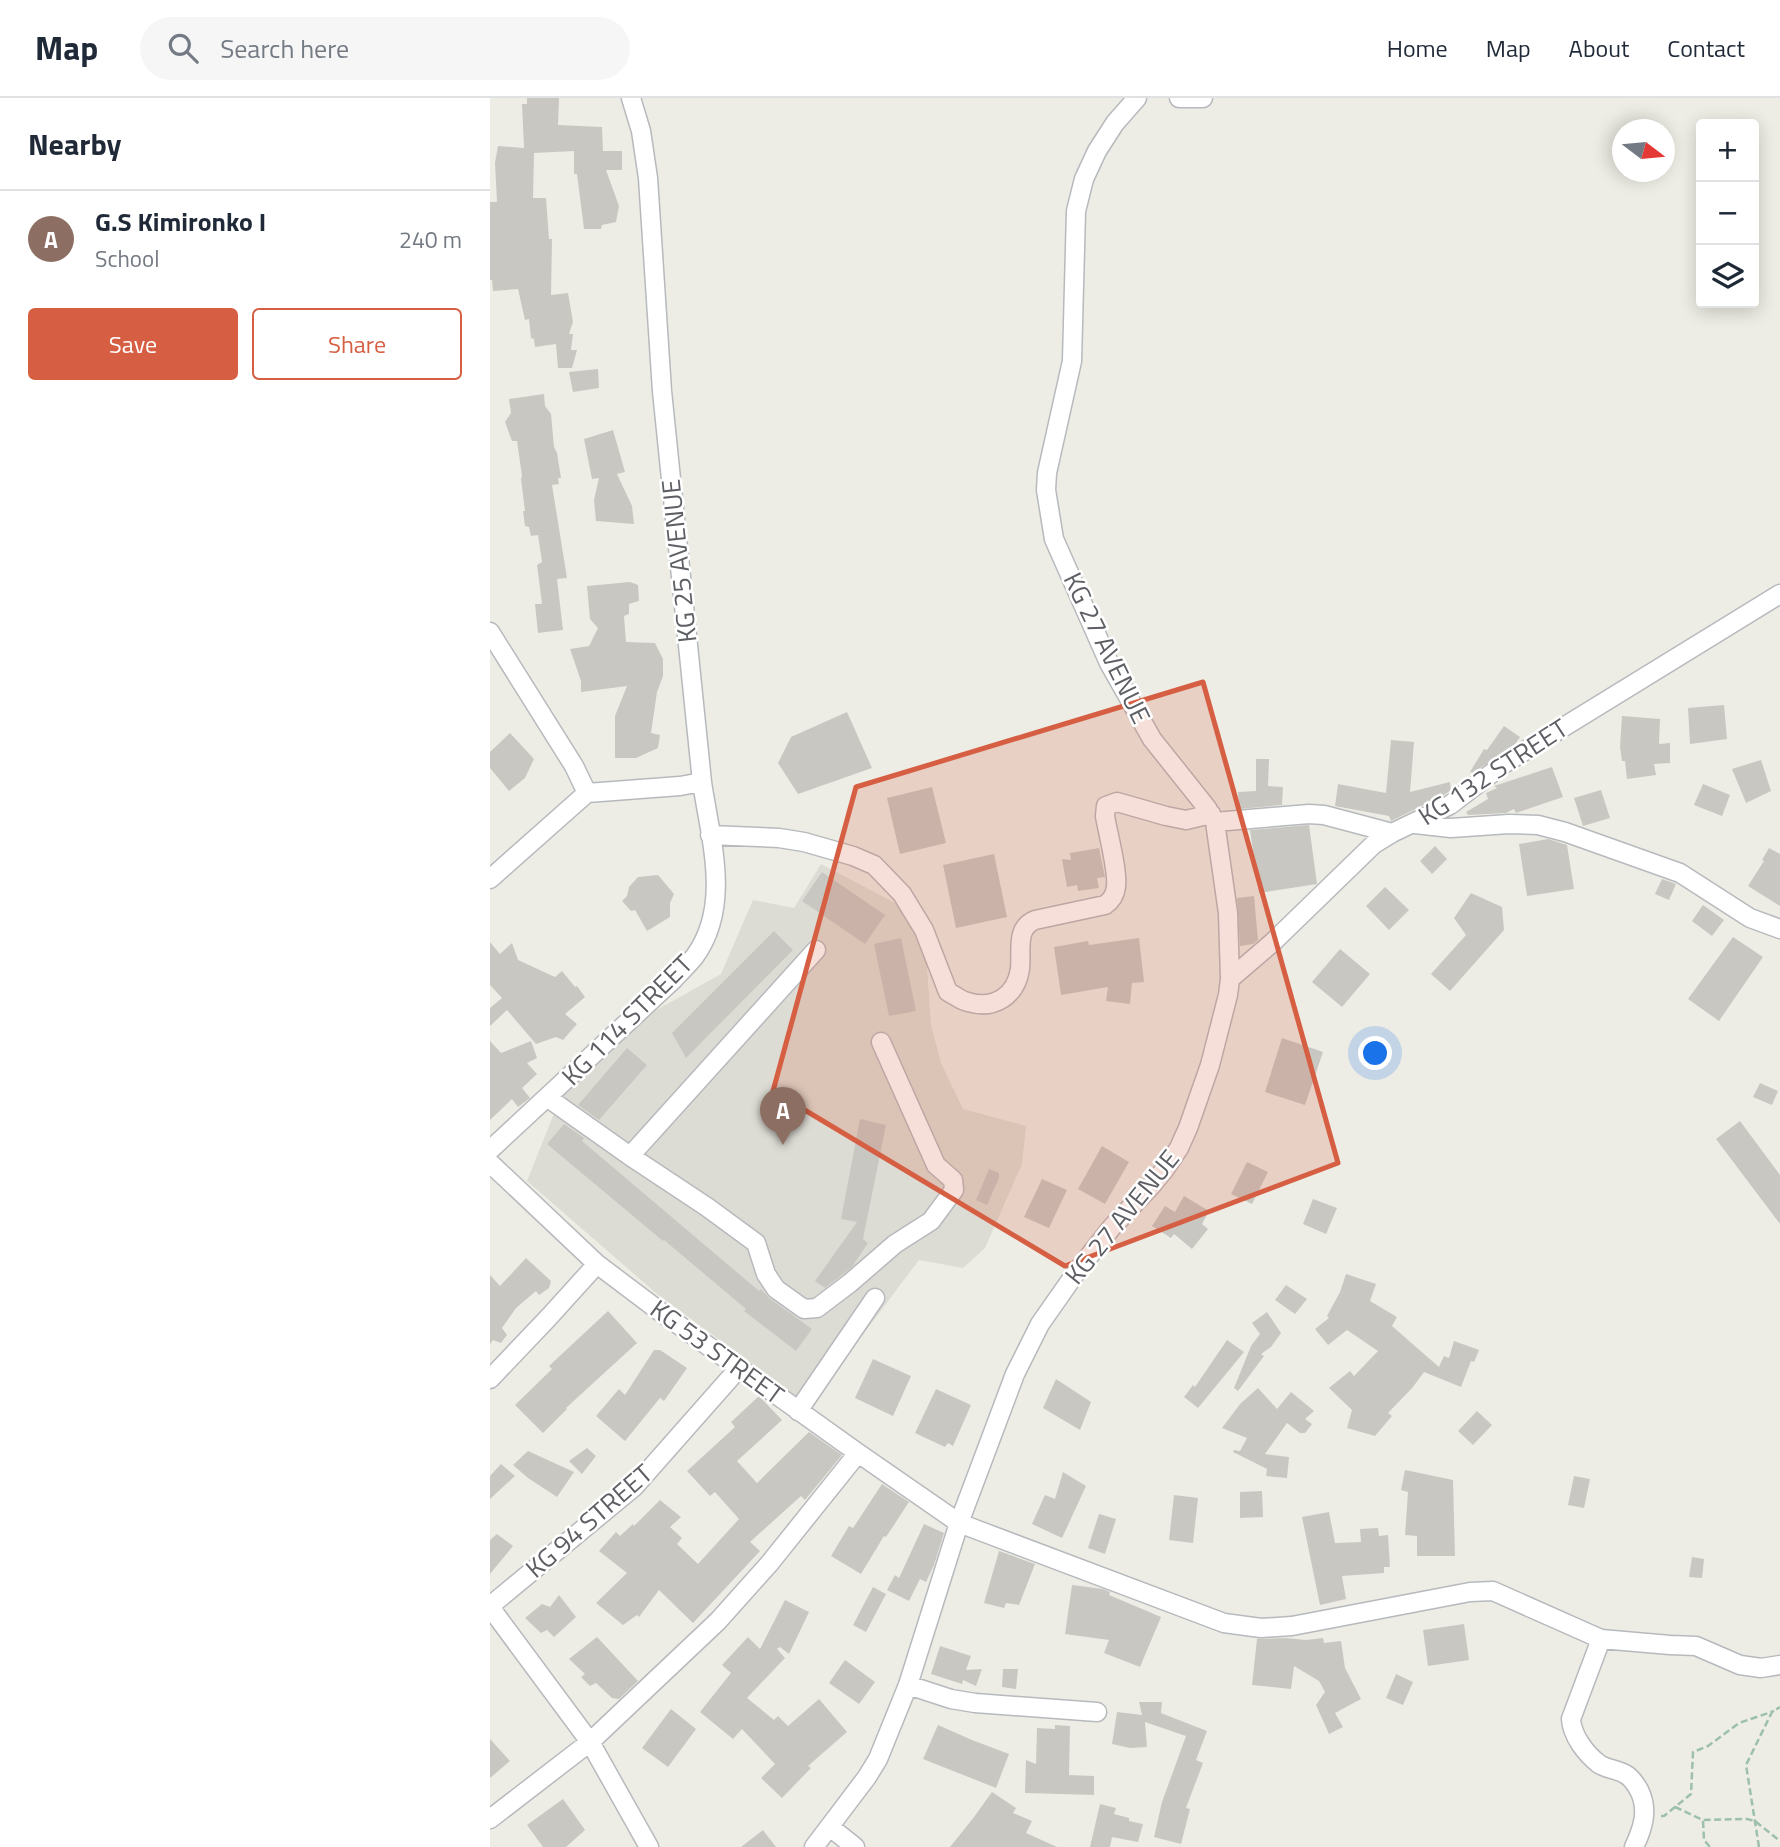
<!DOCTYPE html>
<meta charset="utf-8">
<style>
:root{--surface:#fff;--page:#f6f6f7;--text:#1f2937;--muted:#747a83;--line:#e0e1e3;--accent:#d65f43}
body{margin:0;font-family:"Titillium Web",sans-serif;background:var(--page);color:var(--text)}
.controls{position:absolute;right:21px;top:21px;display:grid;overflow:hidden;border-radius:7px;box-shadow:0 4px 18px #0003}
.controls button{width:63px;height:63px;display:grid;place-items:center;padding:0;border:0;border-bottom:2px solid var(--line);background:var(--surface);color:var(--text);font:35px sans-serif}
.compass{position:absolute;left:1122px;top:21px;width:63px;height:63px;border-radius:50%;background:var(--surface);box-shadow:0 4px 18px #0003;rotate:106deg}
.you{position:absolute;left:886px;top:956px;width:24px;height:24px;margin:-18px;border:5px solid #fff;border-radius:50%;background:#1a73e8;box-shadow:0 0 0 10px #1a73e833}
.badge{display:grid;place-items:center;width:46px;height:46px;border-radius:50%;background:var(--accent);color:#fff;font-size:23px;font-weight:700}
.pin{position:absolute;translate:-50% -58px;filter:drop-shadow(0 2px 4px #0008)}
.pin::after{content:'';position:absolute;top:37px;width:24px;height:21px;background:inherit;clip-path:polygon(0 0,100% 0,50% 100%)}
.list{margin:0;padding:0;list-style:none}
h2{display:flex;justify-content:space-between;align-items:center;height:91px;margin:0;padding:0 28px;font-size:30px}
h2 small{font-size:23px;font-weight:400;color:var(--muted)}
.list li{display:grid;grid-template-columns:46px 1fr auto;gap:21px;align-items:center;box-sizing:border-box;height:98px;padding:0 28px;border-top:2px solid var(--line)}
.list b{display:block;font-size:26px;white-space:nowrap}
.list p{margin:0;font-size:23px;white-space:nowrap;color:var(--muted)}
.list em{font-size:23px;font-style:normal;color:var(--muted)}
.actions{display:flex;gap:14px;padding:21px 28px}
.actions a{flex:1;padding:16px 0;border:2px solid var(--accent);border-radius:7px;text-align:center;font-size:24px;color:var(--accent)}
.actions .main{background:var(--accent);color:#fff}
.icon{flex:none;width:38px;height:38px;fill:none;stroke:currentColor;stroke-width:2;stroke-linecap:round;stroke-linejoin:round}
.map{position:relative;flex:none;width:1290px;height:1749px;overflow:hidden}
header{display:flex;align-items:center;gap:42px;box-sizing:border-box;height:98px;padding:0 35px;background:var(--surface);border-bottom:2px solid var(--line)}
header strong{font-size:33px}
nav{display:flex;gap:38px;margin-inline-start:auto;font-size:24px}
.search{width:490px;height:63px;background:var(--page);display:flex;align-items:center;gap:18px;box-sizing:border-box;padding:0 24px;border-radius:38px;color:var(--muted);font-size:26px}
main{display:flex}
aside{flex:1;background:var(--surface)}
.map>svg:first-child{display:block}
</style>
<header>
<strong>Map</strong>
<div class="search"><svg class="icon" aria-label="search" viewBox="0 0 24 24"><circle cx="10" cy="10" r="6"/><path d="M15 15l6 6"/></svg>Search here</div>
<nav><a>Home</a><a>Map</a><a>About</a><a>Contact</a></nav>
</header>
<main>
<aside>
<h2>Nearby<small></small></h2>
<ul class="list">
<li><span class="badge" style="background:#8d6e63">A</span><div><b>G.S Kimironko I</b><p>School</p></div><em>240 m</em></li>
</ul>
<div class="actions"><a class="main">Save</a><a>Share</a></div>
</aside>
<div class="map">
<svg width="1290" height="1749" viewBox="0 0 1290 1749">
<rect width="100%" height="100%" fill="#edede5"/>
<path fill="#dddcd4" d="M331,766L407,806L436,855L441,927L451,965L473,1011L536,1028L532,1066L495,1150L473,1170L429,1162L319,1308L166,1195L37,1083L71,998L134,930L231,876L263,802L304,810Z"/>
<path fill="#c9c7c2" d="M37,0H69L68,27L112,29L113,53H132V72H116L129,108L126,124L112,127L111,131H94L87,76H84V53L44,55L43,100H56L59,141H62L61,197L78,195L83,224L79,236H83L81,252H87L82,270H68L66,246L45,249L44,241L41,240L39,221L35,222L28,191L3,193L2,182H0V104H7L5,65L8,48L34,50L32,6H37Z
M108,271L109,290L83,294L79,274Z
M54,296L55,308L61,316L64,349L67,355L71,380H68L69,386L62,387L77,480L67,481L73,532L48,535L45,506H52L47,467L52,464L48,437L41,438L39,429L35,428L33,413H35L31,381L32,378L27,343H22L15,324L21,315L19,301Z
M123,332L135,374L127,376L142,408L144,426L106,423L104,402L109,380L102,381L94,341Z
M140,484L148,487L149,503L139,506V516L134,518L136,544L165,545L173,561V578L167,594L161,635L170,637L168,650L146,660H125V618L137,588L91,594V583L80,551L99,548L108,530L100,521L97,488Z
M1234,607L1237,641L1200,646L1198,610Z
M357,614L382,670L308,696L288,665L301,639Z
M1132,618L1170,621L1169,646L1180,645V665L1164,666L1166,677L1137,681L1135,663H1132L1130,649Z
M1014,628L1030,639L1025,646L983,675L980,674L994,651L997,652Z
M20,635L44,661L35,680L19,693L0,670V654Z
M901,642L924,644L920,694L960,684L961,692L954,697L901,723L899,718L845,708L848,686L896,695Z
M766,661H779L778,688L793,689L792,707L749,711L748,694L766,693Z
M1271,662L1281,693L1256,705L1242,671Z
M1062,669L1073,699L1026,715L1024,711L1016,715L978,717L976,714L998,701L996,695L1007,690L1004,688Z
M1213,686L1240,697L1232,718L1204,707Z
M442,689L456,745L410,756L397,700Z
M1111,692L1120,720L1093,728L1084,700Z
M819,727L827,786L769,795L760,732Z
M1058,741L1077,747L1084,791L1037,798L1029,746Z
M945,748L957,761L942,776L930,763Z
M609,750L615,779L607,780L609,790L588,793L587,787L577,789L572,761L581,762L580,755Z
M1279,750L1290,756V808L1258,788L1274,763L1272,762Z
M504,756L517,819L466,830L453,767Z
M332,774L395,817L375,846L312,803Z
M168,777L184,796L180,805V819L157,833L145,812L141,813L132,803L137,798L139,789L148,779Z
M1172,781L1186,786L1179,802L1165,796Z
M895,789L919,812L899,832L876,808Z
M981,795L1012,809L1014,832L960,893L941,876L976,837L964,820Z
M764,798L768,842L763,846L750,848L747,800Z
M1213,807L1234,822L1222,838L1202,823Z
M284,833L303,852L196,960L182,935Z
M1243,839L1273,859L1229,923L1198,901Z
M411,840L426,913L399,918L384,846Z
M649,840L654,884L642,885L640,906L616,903L618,889L571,897L564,849L598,843L599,847Z
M0,844L10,856L22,845L28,862L65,879L72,873L85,889L87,888L95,899L75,916L87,926L73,942L66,939L46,946L17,912L0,928V910L12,900L0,887Z
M850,851L880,876L852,909L822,884Z
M792,940L833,954L815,1007L775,994Z
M0,943L11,955L41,943L47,960L37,965L47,976L32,990L40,1000L28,1009L22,1001L0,1022Z
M137,950L157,967L109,1022L88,1007Z
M1270,985L1288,993L1282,1007L1263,999Z
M370,1021L396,1027L373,1141L378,1145L362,1169L335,1190L325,1183L367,1124L351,1121Z
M1250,1023L1290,1077V1126L1226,1041Z
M74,1026L94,1040L92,1043L269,1193L271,1191L279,1200L322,1231L306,1253L254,1213L256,1211L174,1142L173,1143L57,1046Z
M612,1048L639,1064L615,1106L588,1091Z
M757,1064L778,1074L762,1106L741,1096Z
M499,1071L509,1075V1080L497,1107L486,1102Z
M552,1081L577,1092L559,1130L534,1119Z
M694,1098L719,1113L712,1126L718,1131L702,1151L684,1136L681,1140L662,1128L675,1108L685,1114Z
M823,1101L847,1110L836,1136L813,1126Z
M36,1160L61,1183L59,1190L49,1197L46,1193L26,1210L12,1230L17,1237L11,1245L3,1242L0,1246V1177L10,1188Z
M856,1176L886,1186L880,1203L907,1219L902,1228L949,1269L954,1258L959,1260L964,1243L989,1252L984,1264L981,1263L971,1289L934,1274L923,1289L898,1315L902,1318L885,1338L857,1330L862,1312L839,1290L860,1273L864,1278L888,1253L857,1232L838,1247L825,1231L839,1220L837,1218L850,1194Z
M796,1187L817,1201L805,1216L785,1202Z
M118,1213L147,1245L76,1310L77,1311L53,1335L25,1307L62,1271L59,1268Z
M777,1214L791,1235L781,1249L771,1256L774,1258L748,1293L744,1290L761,1248L770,1236L762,1225Z
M737,1242L754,1254L708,1310L694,1299L703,1287L705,1289Z
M164,1252H170L197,1270L174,1303L170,1300L135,1343L106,1318L129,1291L135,1297Z
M383,1261L421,1278L403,1318L365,1300Z
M566,1281L601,1304L590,1332L553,1310Z
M768,1290L787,1311L801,1294L824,1313L815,1321L822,1326L815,1335H810L797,1325L775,1356L799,1359L797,1380L776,1378L777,1371L743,1354L744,1352L750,1353L757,1340L732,1330L750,1306Z
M446,1291L481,1307L463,1348L458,1345L455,1349L425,1335Z
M269,1298L292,1322L247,1363L267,1385L319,1334L352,1357L315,1402L311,1398L260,1444L270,1453L203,1525L169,1492L149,1519L147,1517L133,1527L106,1505L137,1475L109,1453L126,1434L130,1438L143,1426L144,1428L170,1402L191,1419L180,1429L192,1440L187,1446L208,1466L249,1421L225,1394L220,1398L197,1373L245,1329L241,1324Z
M987,1313L1002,1327L983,1347L968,1333Z
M97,1350L106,1358L92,1376L79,1363Z
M38,1353L84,1374L67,1399L38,1380L23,1367Z
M11,1366L25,1378L0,1401V1378Z
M915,1372L963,1382L965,1458H927V1438L915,1437L918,1394L911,1392Z
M573,1374L596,1388L572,1440L542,1426L555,1397L565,1401Z
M1084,1378L1100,1381L1094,1410L1078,1407Z
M392,1386L419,1404L396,1439L394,1438L371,1476L341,1458L359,1428L363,1430Z
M772,1393L773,1419L750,1420V1394Z
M684,1397L708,1400L703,1445L679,1442Z
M839,1414L845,1445L871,1444L870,1431L888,1430L889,1438L898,1437L900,1469H894V1475L852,1478L856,1501L830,1507L812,1419Z
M609,1416L626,1421L615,1456L598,1450Z
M434,1426L454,1435L444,1467L436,1484L430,1481L419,1503L397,1492L405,1477L409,1480Z
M7,1436L23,1448L0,1476V1442Z
M509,1453L545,1466L529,1507L516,1505L514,1510L494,1505Z
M1202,1459L1214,1461L1212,1480L1199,1479Z
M582,1487L613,1491L620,1494L619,1497L671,1519L650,1569L614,1555L619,1542L575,1536Z
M383,1489L396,1496L376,1534L363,1527Z
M69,1497L86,1519L64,1539L57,1532L51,1535L35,1520L52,1506L60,1509Z
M295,1502L319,1514L299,1556L290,1549L287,1551L295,1560L257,1600L284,1622L288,1618L298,1628L329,1601L357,1634L318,1668L321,1670L292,1700L271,1680L285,1666L252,1631L243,1641L210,1614L241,1575L232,1567L258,1539L270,1551Z
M974,1526L979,1562L938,1568L933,1532Z
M107,1539L148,1583L129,1601L122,1600L106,1585L100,1588L91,1579L95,1576L79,1561Z
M796,1540L816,1542L833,1540L834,1545L851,1543L855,1570L871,1601L845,1615L853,1629L839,1636L826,1607L835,1594L829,1583L804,1568L801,1591L762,1587L767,1541Z
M450,1548L481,1558L476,1572L492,1571L486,1588L473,1582L472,1586L441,1576Z
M355,1562L385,1584L369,1606L339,1585Z
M513,1571H528L526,1591L512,1589Z
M906,1576L923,1584L913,1607L896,1600Z
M649,1604H672L671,1615L717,1633L706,1662L713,1665L696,1710L700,1711L691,1746L664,1739L672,1704L696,1638L655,1624L657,1649L640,1650L622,1646L627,1614L652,1617Z
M181,1611L206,1631L178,1669L152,1650Z
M448,1627L482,1642L519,1656L506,1690L433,1661Z
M565,1627L580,1628L579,1677L604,1678V1697L535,1695L536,1662L546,1666L547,1630L565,1631Z
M0,1641L20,1663L0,1680Z
M502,1694L526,1710L523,1715L542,1723L536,1735L567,1749H460L484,1719Z
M73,1701L95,1732L76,1749H53L37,1727Z
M610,1706L626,1710L624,1716L639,1720V1723L653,1726L648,1744L622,1739L620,1749H600Z
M273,1732L286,1749H251Z"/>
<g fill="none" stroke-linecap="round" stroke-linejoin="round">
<defs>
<path id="minor" d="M689,0H713
M0,534L84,668L97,695
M725,724L819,716L834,717L902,735
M925,726L961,730L1019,726L1048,727L1075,734L1190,775L1260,820L1290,831
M220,737L289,740L314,744L363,758L384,767L412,796L434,832L458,894C465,897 471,903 478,904C504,912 526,898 530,871C532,853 525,830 545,822L615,807C621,803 625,797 626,789C628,772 618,736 615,718L616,708L627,704L676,718L696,722L721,716
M0,781L97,695L190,688L212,684L172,293L158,80L151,33L141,0
M740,881L783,844L884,746L902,735L960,707L1015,665L1290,496
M58,1000L140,1058L217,1109L266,1145L276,1176L286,1191L314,1211L327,1210L360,1185L405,1146L441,1123L464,1092L463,1082L446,1067L391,944
M0,1052L183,882C190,874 198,867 205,858C242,807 220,740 212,684
M140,1058L326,852
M0,1065L107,1166L172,1215L368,1355L469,1425L734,1525L771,1530L802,1528L980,1494L1003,1493L1111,1541L1180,1547L1206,1548L1250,1567L1271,1570L1290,1567
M0,1281L59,1219L107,1166
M308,1313L385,1200
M0,1508L144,1389L249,1270
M0,1509L100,1644L159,1749
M1111,1541L1081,1621C1082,1638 1096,1656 1109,1666C1116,1671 1127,1671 1135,1676C1141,1679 1145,1685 1149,1692C1159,1712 1153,1730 1144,1749
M418,1587L461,1601L485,1605L607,1614
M0,1721L100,1644L228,1523L279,1466L368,1355
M340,1729L365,1749
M324,1749L377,1679L388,1661L418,1587L469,1425L498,1348L525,1276L550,1226L585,1176L622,1129L662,1087L675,1071L689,1050L698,1030L720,967L738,897L740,881L738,815L725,724L717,710L662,641L619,565L564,441L556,392L557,375L582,263L586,113L594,81L607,53L625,25L647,0"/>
</defs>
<use href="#minor" stroke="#b7b9bd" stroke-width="21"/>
<path stroke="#9dc0ab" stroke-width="2.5" stroke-dasharray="7 3.5" stroke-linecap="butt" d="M1185,1709L1213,1722L1257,1721L1265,1723L1290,1743
M1171,1718H1174L1201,1696L1203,1654L1218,1648L1249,1625L1284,1613
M1213,1723L1214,1742L1220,1749
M1269,1749L1256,1667L1282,1614L1290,1609"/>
<use href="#minor" stroke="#fff" stroke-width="18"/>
</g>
<path fill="#d65f43" fill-opacity="0.2" stroke="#d65f43" stroke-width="5" stroke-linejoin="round" d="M713,584L848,1065L575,1168L283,993L366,689Z"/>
<g text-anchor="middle" stroke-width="5" stroke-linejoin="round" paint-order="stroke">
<g font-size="26" fill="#5d5f64" stroke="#fff">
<text transform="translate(189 463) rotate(-96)" y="9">KG 25 AVENUE</text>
<text transform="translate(617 550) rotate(64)" y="9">KG 27 AVENUE</text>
<text transform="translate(1003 674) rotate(-33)" y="9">KG 132 STREET</text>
<text transform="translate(137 922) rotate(-45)" y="9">KG 114 STREET</text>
<text transform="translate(632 1119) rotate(-51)" y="9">KG 27 AVENUE</text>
<text transform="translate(227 1254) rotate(36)" y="9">KG 53 STREET</text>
<text transform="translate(99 1423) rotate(-41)" y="9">KG 94 STREET</text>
</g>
</g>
</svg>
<div class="controls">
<button>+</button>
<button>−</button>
<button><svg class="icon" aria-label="layers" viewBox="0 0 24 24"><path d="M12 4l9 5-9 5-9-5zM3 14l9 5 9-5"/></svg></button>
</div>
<svg class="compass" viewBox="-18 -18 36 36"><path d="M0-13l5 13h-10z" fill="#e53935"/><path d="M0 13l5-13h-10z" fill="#747a83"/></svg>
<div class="you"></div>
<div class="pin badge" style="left:293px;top:1047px;background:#8d6e63">A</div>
</div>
</main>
